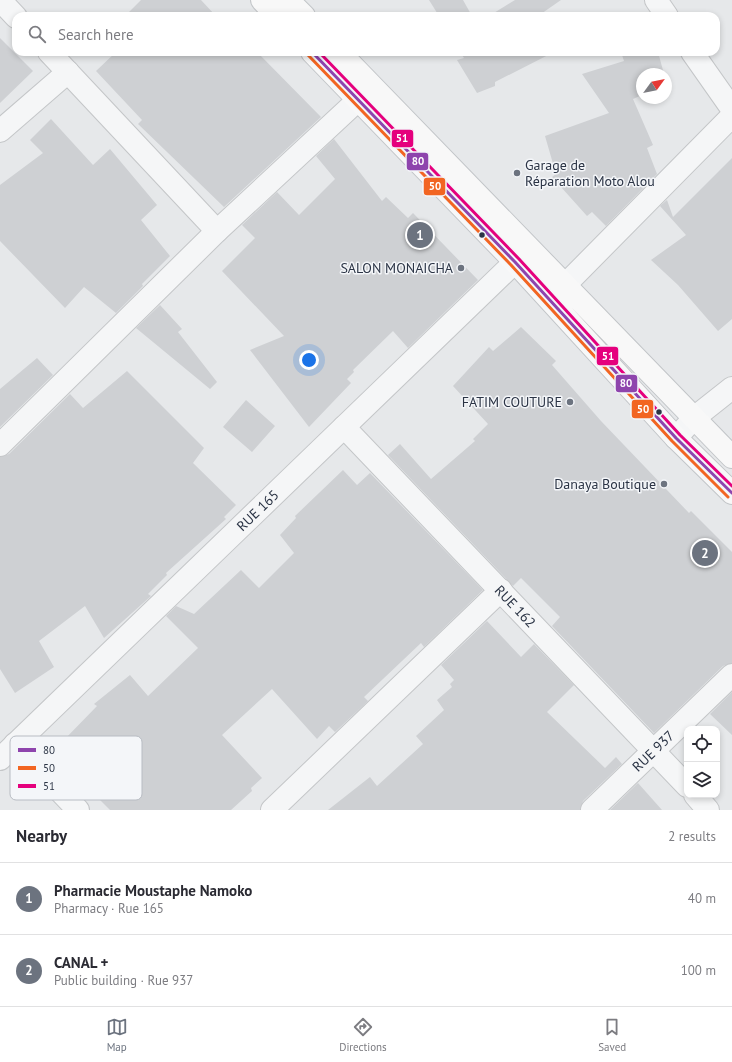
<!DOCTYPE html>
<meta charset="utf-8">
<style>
:root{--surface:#fff;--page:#f7f7f7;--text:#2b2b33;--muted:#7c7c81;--line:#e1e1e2;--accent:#6c737f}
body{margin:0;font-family:"PT Sans",sans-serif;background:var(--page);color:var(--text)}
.controls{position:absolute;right:12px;bottom:12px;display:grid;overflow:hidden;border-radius:8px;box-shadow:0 2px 6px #0003}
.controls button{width:36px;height:36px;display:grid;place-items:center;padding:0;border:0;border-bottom:1px solid var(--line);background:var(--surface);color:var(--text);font:20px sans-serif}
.compass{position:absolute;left:636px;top:68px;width:36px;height:36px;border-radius:50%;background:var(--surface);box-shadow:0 2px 6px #0003;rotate:57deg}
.you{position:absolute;left:309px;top:360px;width:14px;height:14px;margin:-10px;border:3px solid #fff;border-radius:50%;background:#1a73e8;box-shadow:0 0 0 6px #1a73e833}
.badge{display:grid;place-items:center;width:26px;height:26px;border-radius:50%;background:var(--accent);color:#fff;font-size:13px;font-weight:700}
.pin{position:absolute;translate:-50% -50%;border:2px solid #fff;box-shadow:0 1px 4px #0006}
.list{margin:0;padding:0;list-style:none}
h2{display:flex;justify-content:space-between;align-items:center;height:52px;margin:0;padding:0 16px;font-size:17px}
h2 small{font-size:13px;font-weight:400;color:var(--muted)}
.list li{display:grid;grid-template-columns:26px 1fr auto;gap:12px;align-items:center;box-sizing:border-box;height:72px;padding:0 16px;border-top:1px solid var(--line)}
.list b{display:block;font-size:15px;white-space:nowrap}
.list p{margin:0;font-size:13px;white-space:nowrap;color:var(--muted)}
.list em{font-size:13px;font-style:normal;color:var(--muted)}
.icon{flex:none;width:22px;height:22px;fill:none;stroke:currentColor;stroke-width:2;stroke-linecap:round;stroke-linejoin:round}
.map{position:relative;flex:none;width:732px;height:810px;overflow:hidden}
.search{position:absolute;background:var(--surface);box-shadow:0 2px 6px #0003;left:12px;right:12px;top:12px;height:44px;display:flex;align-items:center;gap:10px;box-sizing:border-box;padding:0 14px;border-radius:12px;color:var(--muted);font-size:15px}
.sheet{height:196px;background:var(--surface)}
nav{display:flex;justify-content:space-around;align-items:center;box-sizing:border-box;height:56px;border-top:1px solid var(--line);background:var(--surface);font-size:11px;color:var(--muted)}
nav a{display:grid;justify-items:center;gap:2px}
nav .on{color:var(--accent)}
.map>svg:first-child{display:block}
</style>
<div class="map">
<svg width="732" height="810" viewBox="0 0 732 810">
<rect width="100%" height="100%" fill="#e6e8ea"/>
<path fill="#ced0d3" d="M141,0H201L215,15L132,16L128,13Z
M429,0H463L472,16H439Z
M515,0H561L538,16H489Z
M0,38L33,71L0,103Z
M116,52H257L321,117L224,207L138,124L142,120L96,71Z
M460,52H487L485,53L554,52L495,82V86L477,93L457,60L464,58Z
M621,52H658L664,74H642V95L633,99L653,145L647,148L657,174L606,226L592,212L587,216L552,177L556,174L545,136L609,113L582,74L624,61Z
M51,119L93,165L110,149L157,205L141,220L170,256L142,284L143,286L116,313L84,287L65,308L0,241V185L43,153L30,140Z
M334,139L382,201L386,197L408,218L413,213L478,280L408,348L393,331L353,370L354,372L347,379L351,383L309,427L250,350L284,336L222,271L255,238L242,225L277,192L299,215L335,179L316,156Z
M732,158V319L718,331L678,285L651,260L686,235L660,206L667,200L673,217Z
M160,305L182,329L178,332L217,382L210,389L136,328Z
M521,327L556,361L552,365L601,421L689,513L691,511L732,552V663L723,666L654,733L552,626L560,617L521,578L513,586L388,455L400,444L431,479L475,441L473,439L488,424L453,386L489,347L493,351Z
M37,358L53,375L0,427V389Z
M127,371L204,448L193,463L236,505L224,517L226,519L166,573L167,575L148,594L151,596L104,638L85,606L39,641L54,667L15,693L0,669V457L9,454L70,394L83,408Z
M246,400L275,426L252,452L223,427Z
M343,470L357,485L370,473L483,590L424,647L421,643L364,697L368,701L335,732L329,726L317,739L272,689L222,735L262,778L251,788L252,791L231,810H110L93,793L102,786L61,743L97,706L94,704L130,675L148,696L198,648L166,616L176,606L194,614L241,570L259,588L294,553L280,535L296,518L295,516Z
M487,621L521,657L534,644L574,685L547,712L605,768L616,757L622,764L583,801L580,810H328L370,777L377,786L423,744L416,736L444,710L437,700L452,687L450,684L454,680L441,665Z
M732,692V735L710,714Z
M638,783L662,810H610Z"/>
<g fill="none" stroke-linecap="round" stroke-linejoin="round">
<defs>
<g id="street">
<path d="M0,0L16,17"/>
<path d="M656,0L667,16"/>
<path d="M49,52L217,231"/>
<path d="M692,52L732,109"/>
<path d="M0,131L68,72"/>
<path d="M565,285L732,116"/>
<path id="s1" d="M344,427L687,786"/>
<path d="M676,438L694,418L732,388"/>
<path d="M0,445L217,231L358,100"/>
<path d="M15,744L78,810"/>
<path id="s2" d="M0,759L515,262"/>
<path d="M695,795L708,810"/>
<path d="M272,810L501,590"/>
<path id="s3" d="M592,810L732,675"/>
</g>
<path id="primary" d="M262,0L277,16
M288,0L304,16
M312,52L515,262L676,438L732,493
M339,52L732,457"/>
</defs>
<use href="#street" stroke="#c4c6c8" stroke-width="24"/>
<use href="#primary" stroke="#c2c5c8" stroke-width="24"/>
<use href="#street" stroke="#f5f6f7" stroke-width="22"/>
<use href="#primary" stroke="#f8f8f8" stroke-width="22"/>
<defs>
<path id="bus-1" d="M312,52L515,262L676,438L732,493"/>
<path id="bus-2" d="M308,55L511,265L672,441L728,497"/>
<path id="bus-3" d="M319,52L519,259L680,435L732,486"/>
</defs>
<use href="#bus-1" stroke="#f4f6f9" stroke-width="6"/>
<use href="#bus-2" stroke="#f4f6f9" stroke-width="6"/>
<use href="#bus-3" stroke="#f4f6f9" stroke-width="6"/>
<use href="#bus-1" stroke="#8e44ad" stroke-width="3"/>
<use href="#bus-2" stroke="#f26522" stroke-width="3"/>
<use href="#bus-3" stroke="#e5007d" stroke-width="3"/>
</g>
<g fill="#6c737f" stroke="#f4f6f9" stroke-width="1.5">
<circle cx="517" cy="173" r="4"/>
<circle cx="461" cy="268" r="4"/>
<circle cx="570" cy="402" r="4"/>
<circle cx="664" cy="484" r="4"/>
</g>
<g fill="#2b3445" stroke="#f4f6f9" stroke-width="1.5">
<circle cx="482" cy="235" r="3.5"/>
<circle cx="659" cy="412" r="3.5"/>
</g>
<g text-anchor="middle" stroke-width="3" stroke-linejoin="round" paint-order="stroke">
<g font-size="14" fill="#2b3445" stroke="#f4f6f9" text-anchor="end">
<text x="525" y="170" text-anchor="start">Garage de<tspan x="525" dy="16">Réparation Moto Alou</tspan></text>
<text x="453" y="273">SALON MONAICHA</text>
<text x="562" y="407">FATIM COUTURE</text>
<text x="656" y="489">Danaya Boutique</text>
</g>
<g font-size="14" fill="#2b3445" stroke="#f4f6f9">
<text dy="5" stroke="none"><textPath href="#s2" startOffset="358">RUE 165</textPath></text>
<text dy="5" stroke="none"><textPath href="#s1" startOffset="248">RUE 162</textPath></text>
<text dy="5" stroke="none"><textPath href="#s3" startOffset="85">RUE 937</textPath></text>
</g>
</g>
<rect x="10" y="736" width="132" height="64" rx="6" fill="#f4f6f9" stroke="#b8bcc3" stroke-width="1"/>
<rect x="18" y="748" width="18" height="4" fill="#8e44ad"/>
<rect x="18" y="766" width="18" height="4" fill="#f26522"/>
<rect x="18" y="784" width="18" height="4" fill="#e5007d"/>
<g font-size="11" fill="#2b3445">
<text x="43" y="754">80</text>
<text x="43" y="772">50</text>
<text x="43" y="790">51</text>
</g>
<g stroke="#f4f6f9" stroke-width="1.5">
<rect x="391" y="129" width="23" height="19" rx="4" fill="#e5007d"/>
<rect x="406" y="152" width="23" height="19" rx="4" fill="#8e44ad"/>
<rect x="423" y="177" width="23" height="19" rx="4" fill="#f26522"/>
<rect x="596" y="346" width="23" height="20" rx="4" fill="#e5007d"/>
<rect x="615" y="374" width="23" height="19" rx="4" fill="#8e44ad"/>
<rect x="631" y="399" width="23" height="20" rx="4" fill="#f26522"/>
</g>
<g font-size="11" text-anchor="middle" font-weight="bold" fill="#fff">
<text x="402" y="142">51</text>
<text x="418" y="165">80</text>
<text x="435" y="190">50</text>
<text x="608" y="360">51</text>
<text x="626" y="387">80</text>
<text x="643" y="413">50</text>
</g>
</svg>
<div class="controls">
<button><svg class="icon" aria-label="locate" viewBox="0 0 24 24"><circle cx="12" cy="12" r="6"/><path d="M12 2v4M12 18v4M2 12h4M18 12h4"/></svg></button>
<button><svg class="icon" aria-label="layers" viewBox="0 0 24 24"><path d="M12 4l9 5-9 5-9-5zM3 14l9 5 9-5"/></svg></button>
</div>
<svg class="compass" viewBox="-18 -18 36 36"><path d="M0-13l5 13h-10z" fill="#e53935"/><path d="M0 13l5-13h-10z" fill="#7c7c81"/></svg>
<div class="you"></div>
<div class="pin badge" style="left:420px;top:235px">1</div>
<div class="pin badge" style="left:705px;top:553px">2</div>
<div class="search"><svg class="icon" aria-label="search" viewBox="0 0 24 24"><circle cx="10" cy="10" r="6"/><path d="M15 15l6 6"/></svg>Search here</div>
</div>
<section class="sheet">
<h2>Nearby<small>2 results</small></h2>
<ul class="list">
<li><span class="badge">1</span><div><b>Pharmacie Moustaphe Namoko</b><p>Pharmacy · Rue 165</p></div><em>40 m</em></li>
<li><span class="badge">2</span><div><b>CANAL +</b><p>Public building · Rue 937</p></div><em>100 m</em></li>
</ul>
</section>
<nav>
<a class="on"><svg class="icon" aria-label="map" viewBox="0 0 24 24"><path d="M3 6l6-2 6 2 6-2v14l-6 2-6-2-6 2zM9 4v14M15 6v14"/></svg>Map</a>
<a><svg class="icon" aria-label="directions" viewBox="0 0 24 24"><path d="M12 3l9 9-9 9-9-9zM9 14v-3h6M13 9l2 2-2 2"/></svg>Directions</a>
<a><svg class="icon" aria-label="saved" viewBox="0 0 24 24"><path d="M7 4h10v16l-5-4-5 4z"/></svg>Saved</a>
</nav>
